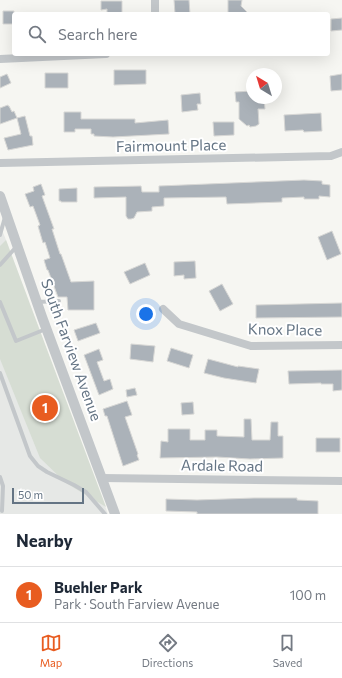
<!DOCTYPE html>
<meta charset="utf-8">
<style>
:root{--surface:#fff;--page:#f6f6f7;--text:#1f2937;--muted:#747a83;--line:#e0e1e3;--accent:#e85c20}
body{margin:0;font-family:Commissioner,sans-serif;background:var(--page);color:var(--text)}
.compass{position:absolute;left:246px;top:68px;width:36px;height:36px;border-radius:50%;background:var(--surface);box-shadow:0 4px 16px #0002;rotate:322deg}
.scale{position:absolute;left:12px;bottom:10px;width:72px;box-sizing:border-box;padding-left:4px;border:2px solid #647484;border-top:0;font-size:11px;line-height:14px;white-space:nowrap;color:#647484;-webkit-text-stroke:3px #fff;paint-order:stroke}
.you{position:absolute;left:146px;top:314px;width:14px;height:14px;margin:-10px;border:3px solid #fff;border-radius:50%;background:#1a73e8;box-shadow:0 0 0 6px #1a73e833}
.badge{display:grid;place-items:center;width:26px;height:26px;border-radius:50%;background:var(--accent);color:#fff;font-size:13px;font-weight:700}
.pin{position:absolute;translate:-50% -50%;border:2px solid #fff;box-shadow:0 1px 4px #0006}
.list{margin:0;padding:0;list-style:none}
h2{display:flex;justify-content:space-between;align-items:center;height:52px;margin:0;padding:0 16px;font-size:17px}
h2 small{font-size:13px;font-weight:400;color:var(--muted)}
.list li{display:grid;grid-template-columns:26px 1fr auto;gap:12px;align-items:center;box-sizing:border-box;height:56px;padding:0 16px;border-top:1px solid var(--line)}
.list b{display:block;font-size:15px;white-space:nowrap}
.list p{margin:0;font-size:13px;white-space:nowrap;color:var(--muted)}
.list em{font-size:13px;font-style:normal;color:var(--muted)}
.icon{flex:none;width:22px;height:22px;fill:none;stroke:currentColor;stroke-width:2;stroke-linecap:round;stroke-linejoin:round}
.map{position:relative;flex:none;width:342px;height:514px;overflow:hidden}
.search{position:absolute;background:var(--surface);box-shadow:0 4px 16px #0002;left:12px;right:12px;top:12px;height:44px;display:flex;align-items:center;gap:10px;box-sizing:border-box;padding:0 14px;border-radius:4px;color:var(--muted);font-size:15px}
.sheet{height:108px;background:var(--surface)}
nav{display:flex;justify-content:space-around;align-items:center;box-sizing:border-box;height:56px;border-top:1px solid var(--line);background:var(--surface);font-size:11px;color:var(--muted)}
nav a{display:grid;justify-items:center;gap:2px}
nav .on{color:var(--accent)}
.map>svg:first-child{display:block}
</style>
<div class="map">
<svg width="342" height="514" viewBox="0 0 342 514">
<rect width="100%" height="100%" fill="#f6f6f2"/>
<path fill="#e6e8e6" d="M0,225L6,240L108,514H0Z"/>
<path fill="#d6ddd3" d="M6,240L106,507L66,483L40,458L0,359V246Z"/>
<path fill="#abb2b9" stroke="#d7d7d5" d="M174,0H189L190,14H175Z
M228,0H242L241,6L249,14H228Z
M101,1H122V14H107V9L101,10Z
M3,11H14V24H3Z
M342,18V30L331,31V19Z
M114,70H146V84L114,85Z
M45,73H68V88H45Z
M7,74L11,83L0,88V77Z
M342,74V90L331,91L330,76Z
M252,91V98H264L265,109H258L259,124L256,126L250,127L249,125L247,126L239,119V102H236L235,92Z
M200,93L201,104H197L198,110L182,112L181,95Z
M8,105V106H9L12,112L14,111L17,118L0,124V108Z
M64,112H81V119H135V123L168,120L169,134L113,137L94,136V134H91V129H75V132H64Z
M321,113L322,131L304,132L303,130L285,131L284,115Z
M25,116L30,136H32L33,145L8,150L4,138L21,134L17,118Z
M213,122H234V135L214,136Z
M304,180L322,181V184L330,185V197L319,196V199H304V197L282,198V202L227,204L226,197L164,198V206L152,207V211L137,212L134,218L131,219H128L126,216V197L94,198V187L141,186L142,192H159V186Z
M41,184L45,195L42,196L54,229H52L60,254H61L71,282L94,281V310H68L67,297H58L48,270H47L44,260L50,258L45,242L43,243L38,226L40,225L33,206L30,207L25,194L34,191L33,187Z
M77,188V202H61V201H59V189Z
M332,231L341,254L327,260L318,237Z
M195,261L196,278L184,279V275L174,276V262Z
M145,263L150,275L130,284L124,272Z
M222,284L233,304L220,311L209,291Z
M342,303V317L256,318V305Z
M96,323L100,333L78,341L74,330Z
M131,344L155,346L153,362L130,359Z
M171,348L193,355L189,368L167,361Z
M99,349L103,360L97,362L104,381L110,379L113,389L99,395L84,355Z
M208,359L238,367V366L259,369L256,383L224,378L204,373Z
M342,370V390L333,391V384H321V383L289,384L288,371Z
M135,388L137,395L127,397L126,390Z
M127,401L132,415L125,417L138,454L137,455L139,460L123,466L107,416H105L103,409Z
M193,402L194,414L182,415L181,403Z
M244,419H251L252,440H270L271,422H278V436H283V458L250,459L217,457L160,458L161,441L168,442V429H190V440H205V430H217V436L244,437Z
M316,438H340V452H316Z
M254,498H297V500L318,501V514H197V512L166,511V499L197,500Z"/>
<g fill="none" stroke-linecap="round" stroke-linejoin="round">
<path stroke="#c3c7ca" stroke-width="4" d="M0,235L5,217
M0,265L17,246
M0,302L16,341L46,329
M37,302L59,301
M0,373L30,456L38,466L47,472L74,485L86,492L105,514
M0,477L3,486L2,511"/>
<path stroke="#c3c7ca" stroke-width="8" d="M155,0V14
M0,59L106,54
M0,163L331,156L342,152
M163,309L179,324L251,346L342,345
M102,478L342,481"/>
<path stroke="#c3c7ca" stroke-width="10" d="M0,196L42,317L115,514"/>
</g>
<g text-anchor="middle" stroke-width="4" stroke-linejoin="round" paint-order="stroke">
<g font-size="15" fill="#647484" stroke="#fff">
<text transform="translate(171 146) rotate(-1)" y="5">Fairmount Place</text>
<text transform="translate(285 330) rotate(1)" y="5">Knox Place</text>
<text transform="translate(71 350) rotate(70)" y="5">South Farview Avenue</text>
<text transform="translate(222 466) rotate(1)" y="5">Ardale Road</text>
</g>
</g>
</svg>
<svg class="compass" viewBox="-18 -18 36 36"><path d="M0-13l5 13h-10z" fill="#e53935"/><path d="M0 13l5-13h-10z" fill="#747a83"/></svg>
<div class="scale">50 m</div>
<div class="you"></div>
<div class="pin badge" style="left:45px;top:408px">1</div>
<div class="search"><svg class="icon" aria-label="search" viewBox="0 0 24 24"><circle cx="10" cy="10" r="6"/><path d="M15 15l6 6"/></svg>Search here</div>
</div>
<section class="sheet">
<h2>Nearby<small></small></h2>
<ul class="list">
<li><span class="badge">1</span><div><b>Buehler Park</b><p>Park · South Farview Avenue</p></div><em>100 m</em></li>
</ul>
</section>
<nav>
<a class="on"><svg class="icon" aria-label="map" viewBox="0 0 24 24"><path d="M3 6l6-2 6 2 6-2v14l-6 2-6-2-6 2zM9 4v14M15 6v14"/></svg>Map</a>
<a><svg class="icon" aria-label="directions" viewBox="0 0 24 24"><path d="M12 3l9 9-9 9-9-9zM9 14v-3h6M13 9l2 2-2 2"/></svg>Directions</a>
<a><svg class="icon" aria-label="saved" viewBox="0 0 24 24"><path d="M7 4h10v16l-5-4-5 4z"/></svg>Saved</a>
</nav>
